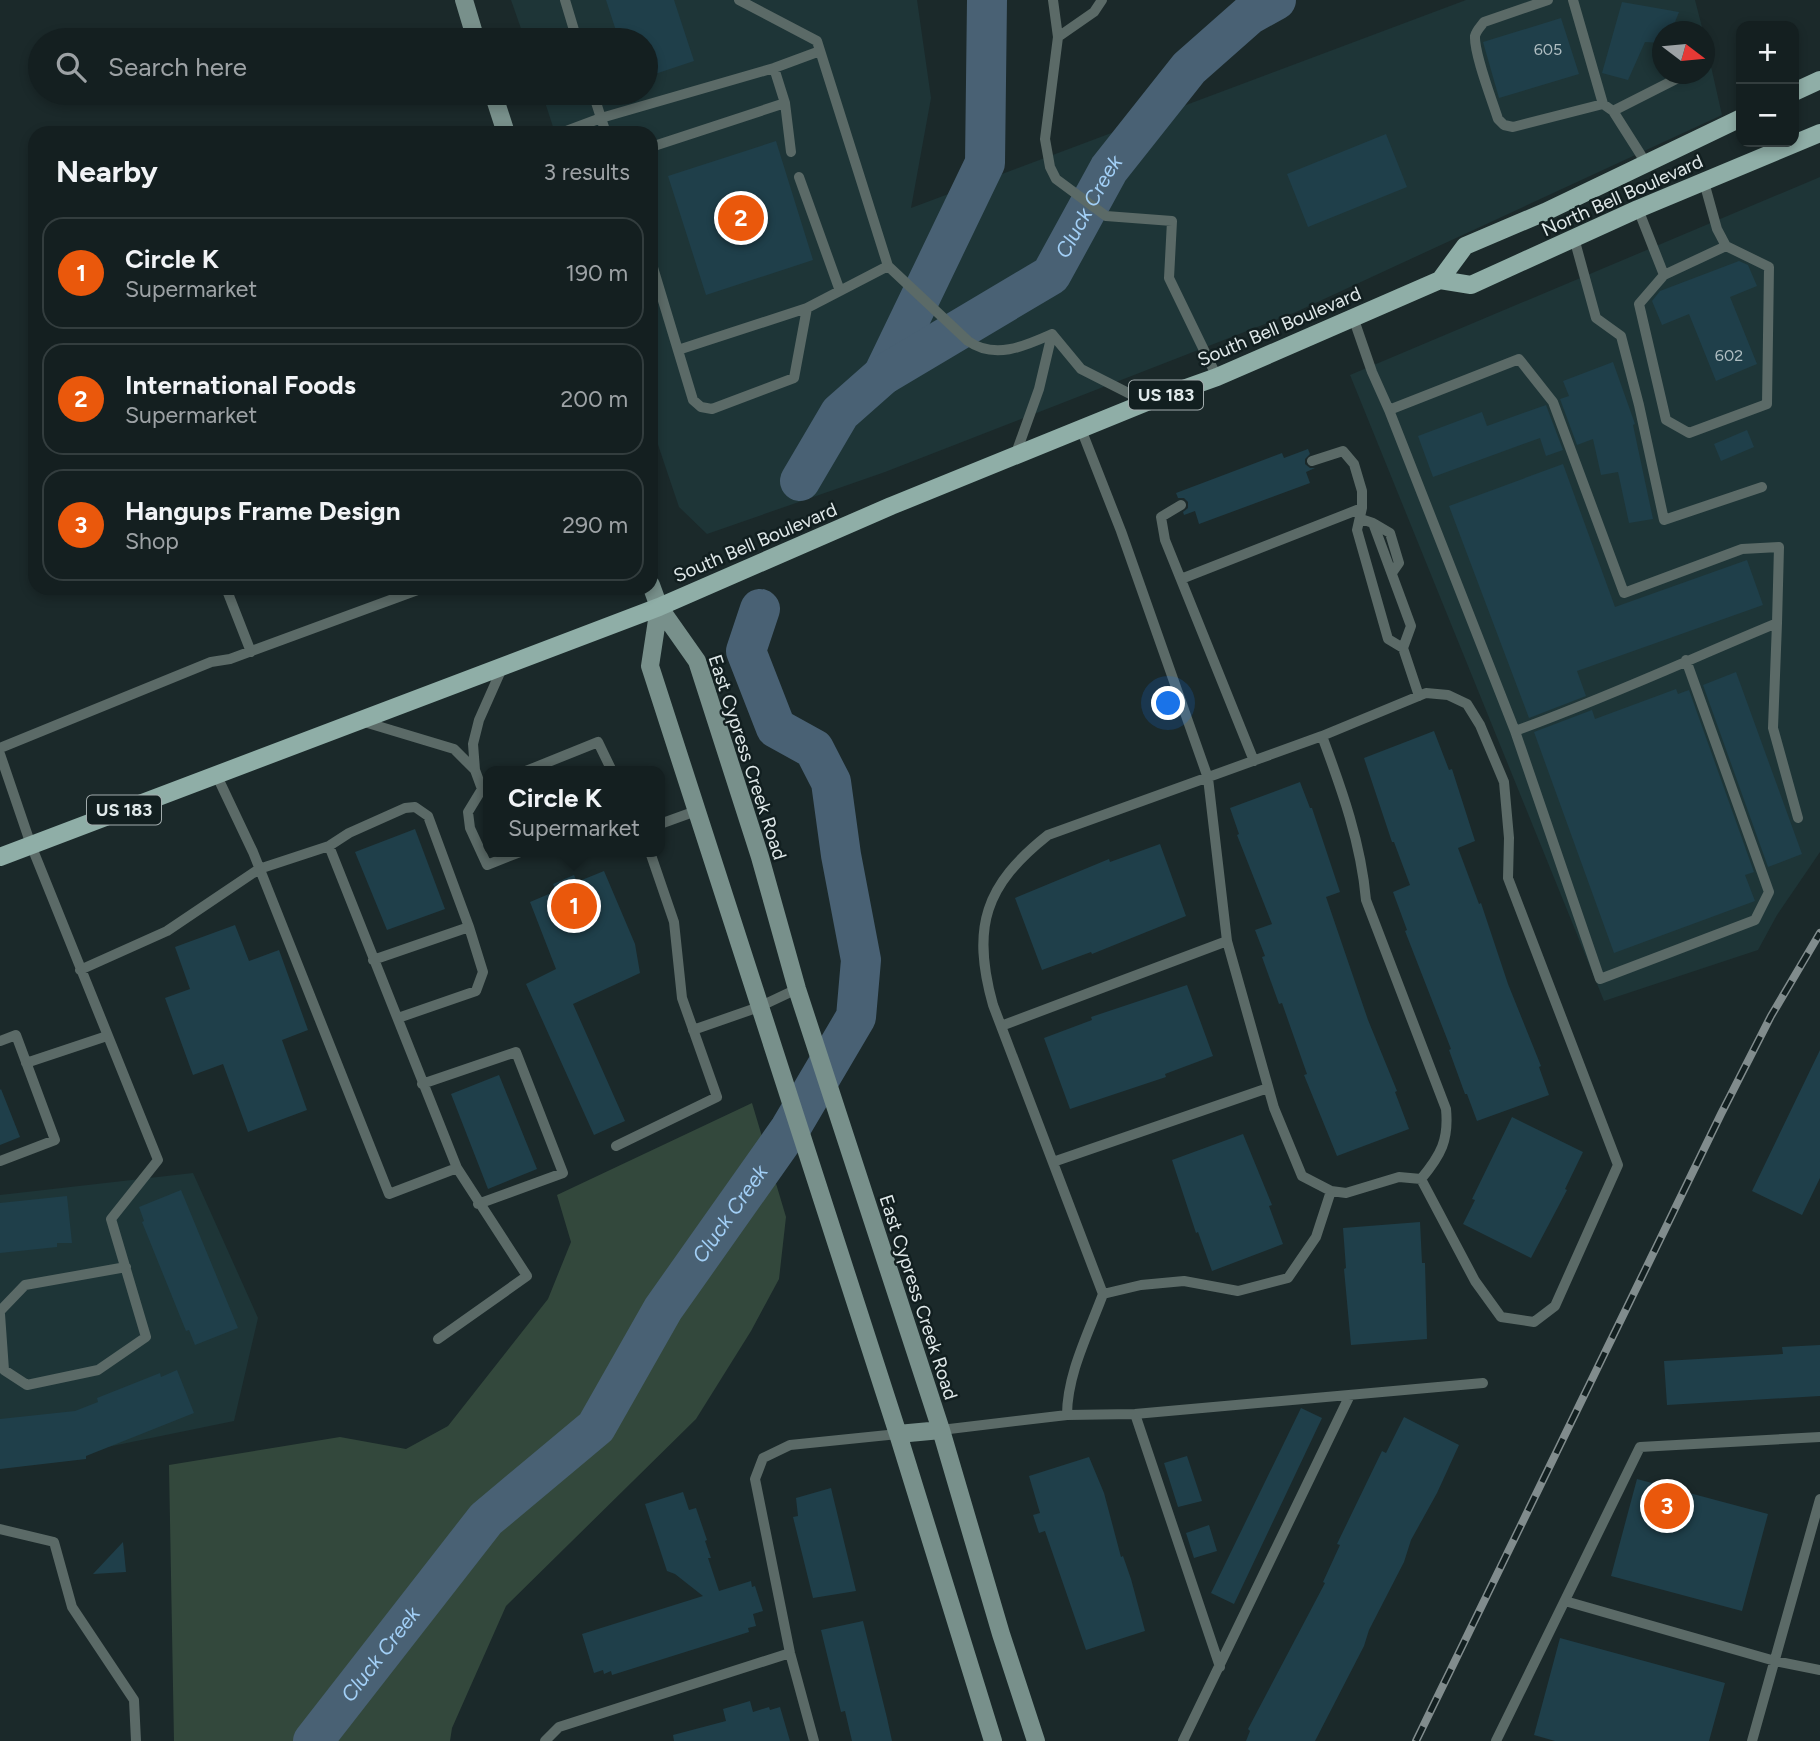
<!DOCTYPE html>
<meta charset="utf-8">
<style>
:root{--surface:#141f20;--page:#212c2d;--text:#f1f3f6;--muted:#9da2a5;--line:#333d3e;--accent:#ea580c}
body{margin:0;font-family:Figtree,sans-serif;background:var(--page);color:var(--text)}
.controls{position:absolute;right:21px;top:21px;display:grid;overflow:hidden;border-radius:14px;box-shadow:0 4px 10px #0003}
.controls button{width:63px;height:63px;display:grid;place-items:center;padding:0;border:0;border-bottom:2px solid var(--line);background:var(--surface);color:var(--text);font:35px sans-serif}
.compass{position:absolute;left:1652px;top:21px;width:63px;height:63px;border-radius:50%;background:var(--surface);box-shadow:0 4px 10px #0003;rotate:106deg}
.you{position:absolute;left:1169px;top:704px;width:24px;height:24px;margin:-18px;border:5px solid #fff;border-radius:50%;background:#1a73e8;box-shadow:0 0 0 10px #1a73e833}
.badge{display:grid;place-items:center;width:46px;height:46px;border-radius:50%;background:var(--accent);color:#fff;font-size:23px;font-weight:700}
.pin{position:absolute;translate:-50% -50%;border:4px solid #fff;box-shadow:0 2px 7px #0006}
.popup{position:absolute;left:483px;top:766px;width:182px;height:91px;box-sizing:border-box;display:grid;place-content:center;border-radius:14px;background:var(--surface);filter:drop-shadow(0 2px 5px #0005);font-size:23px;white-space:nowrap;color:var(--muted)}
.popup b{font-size:26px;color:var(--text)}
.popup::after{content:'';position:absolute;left:50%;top:100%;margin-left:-14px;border:14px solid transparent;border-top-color:var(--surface)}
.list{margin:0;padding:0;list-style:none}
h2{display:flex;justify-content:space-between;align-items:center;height:91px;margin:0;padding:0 28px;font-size:30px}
h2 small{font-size:23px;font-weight:400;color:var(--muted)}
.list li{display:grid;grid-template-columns:46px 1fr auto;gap:21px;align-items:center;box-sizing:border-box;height:112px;margin:0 14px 14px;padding:0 14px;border:2px solid var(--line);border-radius:21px}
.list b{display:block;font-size:26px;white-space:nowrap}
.list p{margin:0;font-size:23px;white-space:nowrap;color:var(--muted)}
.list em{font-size:23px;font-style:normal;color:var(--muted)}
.icon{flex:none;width:38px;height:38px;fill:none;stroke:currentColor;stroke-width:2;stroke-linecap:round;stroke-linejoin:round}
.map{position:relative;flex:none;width:1820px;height:1741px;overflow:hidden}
.search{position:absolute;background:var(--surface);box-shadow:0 4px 10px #0003;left:28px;top:28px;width:630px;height:77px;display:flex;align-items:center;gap:18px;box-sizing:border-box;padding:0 24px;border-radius:38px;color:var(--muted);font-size:26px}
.panel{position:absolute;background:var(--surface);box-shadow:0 4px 10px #0003;left:28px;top:126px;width:630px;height:469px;border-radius:21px}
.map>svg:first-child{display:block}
</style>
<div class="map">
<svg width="1820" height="1741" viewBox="0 0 1820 1741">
<rect width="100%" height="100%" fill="#1b292a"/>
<path fill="#1e3537" d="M511,0H917L931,98L911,208L1466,0H1695L1703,31L1662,32V74H1704L1705,40L1722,115L1296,312L885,472L707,534L679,507L651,424V133H555L542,93H646V40H525Z
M1820,177V852L1777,915L1758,950L1604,1001L1350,375Z
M193,1173L258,1318L234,1421L0,1469V1195Z"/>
<path fill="#33483c" d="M752,1103L786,1217L779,1279L751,1331L696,1419L506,1606L452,1728L450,1741H174L169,1465L340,1437L406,1449L448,1426L548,1299L571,1242L557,1195Z"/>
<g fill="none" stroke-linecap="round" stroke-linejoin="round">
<g stroke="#496174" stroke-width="40">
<path d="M883,375L985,163L987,0"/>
<path id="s1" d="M800,481L840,413L883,375L1051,275L1109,169L1189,68L1249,15L1276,0"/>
<path id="s2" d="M313,1741L486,1519L596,1427L663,1309L790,1129L856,1017L861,960L841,855L831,782L814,749L776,728L746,651L760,609"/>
</g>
</g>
<path fill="#1f3f4a" d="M606,0H674L694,61L646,77V40H619Z
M1622,2L1679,12L1671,32H1662V43L1645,42L1628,80L1602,73Z
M1561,18L1579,74L1499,98L1483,42Z
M1386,134L1407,187L1308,227L1287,174Z
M776,141L813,260L706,295L668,176Z
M1739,261L1748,265L1757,286L1730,297L1757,364L1716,381L1689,314L1662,325L1652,301L1660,291Z
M1613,362L1635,424L1633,425L1653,519L1629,523L1618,472L1601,475L1593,439L1577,445L1560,399L1569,396L1563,381Z
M1546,405L1563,450L1546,456L1540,438L1433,477L1418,436L1482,412L1487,426Z
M1747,430L1754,447L1721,461L1714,444Z
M1308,449L1310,454L1305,459V464L1310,468H1315L1306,472L1310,483L1199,524L1195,511L1184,515L1183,512L1188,508V502L1184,498H1178L1176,493L1282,453L1284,458Z
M1563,464L1615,607L1747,560L1763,605L1577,671L1586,696L1529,718L1449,506Z
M1736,672L1802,854L1768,867L1703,685Z
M1676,689L1678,694L1689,690L1754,872L1745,875L1755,901L1614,953L1534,732L1592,710L1595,719Z
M1434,731L1449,770L1452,769L1475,841L1458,848L1479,904L1481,903L1508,984L1541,1066L1539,1067L1549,1095L1477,1121L1467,1094H1465L1449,1050L1451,1049L1405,931L1407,930L1393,892L1410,885L1394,842H1392L1364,758Z
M1300,782L1310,808H1312L1340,892L1326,897L1368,1020L1397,1091L1395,1092L1409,1129L1337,1156L1304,1075L1307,1074L1282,1003L1279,1004L1262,957L1265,956L1255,930L1272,924L1237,835L1239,834L1230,808Z
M415,829L445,909L387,930L355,852Z
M1160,844L1186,916L1092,954L1091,952L1042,970L1015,898L1109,859L1110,862Z
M604,871L635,944L640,973L573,1004L625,1121L594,1135L526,984L556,969L530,902L556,891L553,884L574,875L577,882Z
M235,925L249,961L279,950L308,1030L282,1040L307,1110L248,1132L223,1064L193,1075L165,998L190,989L175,947Z
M1187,985L1213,1056L1165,1074L1166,1077L1070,1109L1044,1038L1092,1020L1091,1017Z
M1820,1050V1178L1802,1215L1752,1191Z
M499,1075L537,1169L488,1189L451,1094Z
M1,1089L20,1137L0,1145V1090Z
M1512,1117L1583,1152L1565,1189L1567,1190L1531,1258L1463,1224L1475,1200L1472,1199Z
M1243,1134L1272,1205L1269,1206L1283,1244L1212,1271L1198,1232L1196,1233L1172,1160Z
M181,1190L238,1328L195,1345L189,1330L186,1331L142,1222L144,1221L139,1207Z
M67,1196L72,1243H57V1247L0,1253V1203Z
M1420,1222L1422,1263H1425L1427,1339L1351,1345L1344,1269L1346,1268L1343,1228Z
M1820,1345V1396L1667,1405L1664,1361L1783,1354L1782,1347Z
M177,1370L194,1413L86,1456V1459L0,1469V1419L75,1411L98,1402L97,1398L160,1373L161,1377Z
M1301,1408L1322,1418L1234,1604L1211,1593Z
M1404,1417L1459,1445L1437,1493L1411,1540L1404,1562L1369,1630L1364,1646L1315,1741H1246L1250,1731L1248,1729L1325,1583L1323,1582L1340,1545L1337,1544L1382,1451L1386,1453Z
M1187,1456L1202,1501L1178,1507L1164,1463Z
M1089,1457L1104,1493L1121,1557L1123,1556L1131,1579L1145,1631L1086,1650L1045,1531L1039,1533L1033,1515L1040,1513L1029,1476Z
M1637,1479L1768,1514L1742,1611L1611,1576Z
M831,1488L856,1591L813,1598L793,1517L798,1516L796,1498Z
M683,1492L689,1510L696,1508L707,1540L705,1541L711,1558H708L719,1591L751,1581L752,1587L755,1586L763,1611L753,1614L756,1626L748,1628L749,1632L612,1675L611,1671L604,1674L603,1670L594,1673L582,1634L703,1596L675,1574L667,1571L645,1504Z
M1209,1525L1217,1551L1194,1558L1186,1533Z
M123,1542L126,1572L93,1574Z
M863,1621L887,1718L892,1741H852L845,1711L841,1712L821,1630Z
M1560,1638L1725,1683L1709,1741H1555L1534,1735Z
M750,1701L753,1712L769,1707L770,1710L780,1707L790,1741H674L673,1735L726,1721L723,1709Z"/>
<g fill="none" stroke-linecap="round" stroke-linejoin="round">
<path stroke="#5b6a67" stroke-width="10" d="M565,0L577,40
M739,0L817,41L888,266L968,341C995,360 1025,346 1052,334
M1053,0L1058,37L1045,139L1050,167L1056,179L1106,216L1172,221L1169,278L1217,377
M1548,0L1484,22C1481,26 1476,31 1475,36C1474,54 1492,100 1498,119L1504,125L1513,127L1603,104L1613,111L1646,163
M1573,0L1603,104
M1058,37L1094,12L1102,0
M774,68L785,103L791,152
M593,93L601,118L774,68L820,51
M1613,111L1686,74
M561,133L601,118L606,133
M651,147L785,103
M799,177L840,291
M1638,209L1664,275L1639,304L1666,420L1689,433L1767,404L1769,267L1726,246L1717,229L1704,182
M1574,238L1596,318L1621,336L1639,405L1664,520L1762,487
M651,261L693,400L701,407L712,409L794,378L807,308L678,350
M1664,275L1726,246
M807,308L888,266
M1353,317L1372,372L1389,410L1519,359L1553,402L1624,593L1742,549L1779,547L1777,623C1690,659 1604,699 1515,731L1600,979L1755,920L1769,892L1686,660
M1389,410L1515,731
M1081,429L1121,531L1208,778L1227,941L1274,1108L1302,1176L1331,1191L1346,1193L1399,1177L1421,1179C1441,1155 1449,1140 1446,1109L1366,900C1361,843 1342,790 1322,736
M1015,456L1039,389L1052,334L1081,369L1146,402
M1312,461L1343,451L1354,464L1362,491V508L1357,530L1388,639L1403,648
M1181,505L1161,517L1165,540L1254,761
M1361,519L1373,523L1411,626L1403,648L1419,696
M1373,523L1390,533L1399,563L1392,573
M1181,579L1362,508
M226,588L251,652
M1777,623L1773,728L1798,818
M361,721L454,749L475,770L473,744L479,720L503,666
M0,748L211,662L230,659L423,588
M0,754L31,845L158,1160L111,1219L146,1337L98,1370L27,1385L4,1370L0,1314
M475,770L482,789L468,812L470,828L487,865L520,852
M526,771L598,742L612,771
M216,774L253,852L389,1194L457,1168
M660,824L696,811
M329,846L457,1168L527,1276L438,1339
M373,960L469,927L483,972L476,991L398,1018
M80,970L167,931L259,869L329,846L349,833L405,808L415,807L428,816L469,927
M1001,1026L1227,941
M693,1030L759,1007L797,989
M0,1041L16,1035L55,1140L0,1161
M26,1063L107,1036
M422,1084L516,1052L563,1173L478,1204
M616,1146L717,1097L682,998L674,922L650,852
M1053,1162L1268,1088
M1331,1191L1316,1237L1288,1278L1238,1291L1184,1281L1141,1285L1103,1294L993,1005C971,927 985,885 1048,835L1322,736L1426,693L1448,695L1467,704L1480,725L1504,782L1509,838L1508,878L1618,1165L1555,1306L1534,1322L1501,1317L1475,1281L1421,1179
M0,1311L25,1285L126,1267
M1135,1414L1220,1667
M1067,1415C1067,1374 1089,1332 1103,1294
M941,1430L1067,1415L1135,1414L1483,1383
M0,1529L54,1542L72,1607L134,1700L136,1741
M1565,1601L1775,1661L1820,1670
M545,1741L559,1727L790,1653
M814,1741L790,1653L755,1479L763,1458L790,1445L898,1434
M1183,1741L1350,1395
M1496,1741L1640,1447L1820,1437
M1752,1741L1820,1499"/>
<path stroke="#78908b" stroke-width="18" d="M464,0L476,40
M493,93L506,133
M651,585L659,607L697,661L760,857L797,989L941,1430L1001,1634L1036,1741
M659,607L650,666L898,1434L993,1741
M898,1434L941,1430"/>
<path stroke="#8faea7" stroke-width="18" d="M1794,92L1820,80
M1440,280L1471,285L1638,209L1820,133
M0,857L659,607L891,506L1147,402L1217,377L1440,280L1465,246L1545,212L1741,118"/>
<defs>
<path id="rail" d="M1416,1741L1721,1114L1771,1016L1820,933"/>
</defs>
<use href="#rail" stroke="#818c8d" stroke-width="8"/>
<use href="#rail" stroke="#121f20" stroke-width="5" stroke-dasharray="16" stroke-linecap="butt"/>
</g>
<g text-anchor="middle" stroke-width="5" stroke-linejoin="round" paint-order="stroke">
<g font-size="16" fill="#b0bec2">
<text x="1548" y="55">605</text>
<text x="1729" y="361">602</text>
</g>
<g fill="#121f20" stroke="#a2acad" stroke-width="2">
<rect x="1129" y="380.5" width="74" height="29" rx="5"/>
<rect x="87" y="795.5" width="74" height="29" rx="5"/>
</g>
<g font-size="18" font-weight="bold" fill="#e0e9ea">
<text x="1166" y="401">US 183</text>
<text x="124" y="816">US 183</text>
</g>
<g font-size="19" fill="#e0e9ea" stroke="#121f20">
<text transform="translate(1622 195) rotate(-24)" y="7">North Bell Boulevard</text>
<text transform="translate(1279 326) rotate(-23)" y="7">South Bell Boulevard</text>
<text transform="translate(755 542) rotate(-23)" y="7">South Bell Boulevard</text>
<text transform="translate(748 757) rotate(72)" y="7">East Cypress Creek Road</text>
<text transform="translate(919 1297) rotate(72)" y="7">East Cypress Creek Road</text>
</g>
<g font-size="21" font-style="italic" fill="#a2cff6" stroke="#121f20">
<text dy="7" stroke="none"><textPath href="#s1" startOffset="410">Cluck Creek</textPath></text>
<text dy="7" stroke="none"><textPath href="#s2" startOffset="677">Cluck Creek</textPath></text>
<text dy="7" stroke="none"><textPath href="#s2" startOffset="110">Cluck Creek</textPath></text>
</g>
</g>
</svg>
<div class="controls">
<button>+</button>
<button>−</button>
</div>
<svg class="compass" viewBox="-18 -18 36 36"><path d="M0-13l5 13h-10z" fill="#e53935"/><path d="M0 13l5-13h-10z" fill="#9da2a5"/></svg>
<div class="you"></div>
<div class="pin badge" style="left:574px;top:906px">1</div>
<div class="popup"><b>Circle K</b>Supermarket</div>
<div class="pin badge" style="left:741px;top:218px">2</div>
<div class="pin badge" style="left:1667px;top:1506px">3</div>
<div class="search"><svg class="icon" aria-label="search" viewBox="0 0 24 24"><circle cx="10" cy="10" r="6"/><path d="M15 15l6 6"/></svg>Search here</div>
<section class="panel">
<h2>Nearby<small>3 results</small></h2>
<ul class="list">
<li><span class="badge">1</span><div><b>Circle K</b><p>Supermarket</p></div><em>190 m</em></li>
<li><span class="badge">2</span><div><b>International Foods</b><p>Supermarket</p></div><em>200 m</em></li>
<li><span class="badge">3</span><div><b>Hangups Frame Design</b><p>Shop</p></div><em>290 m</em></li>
</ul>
</section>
</div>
